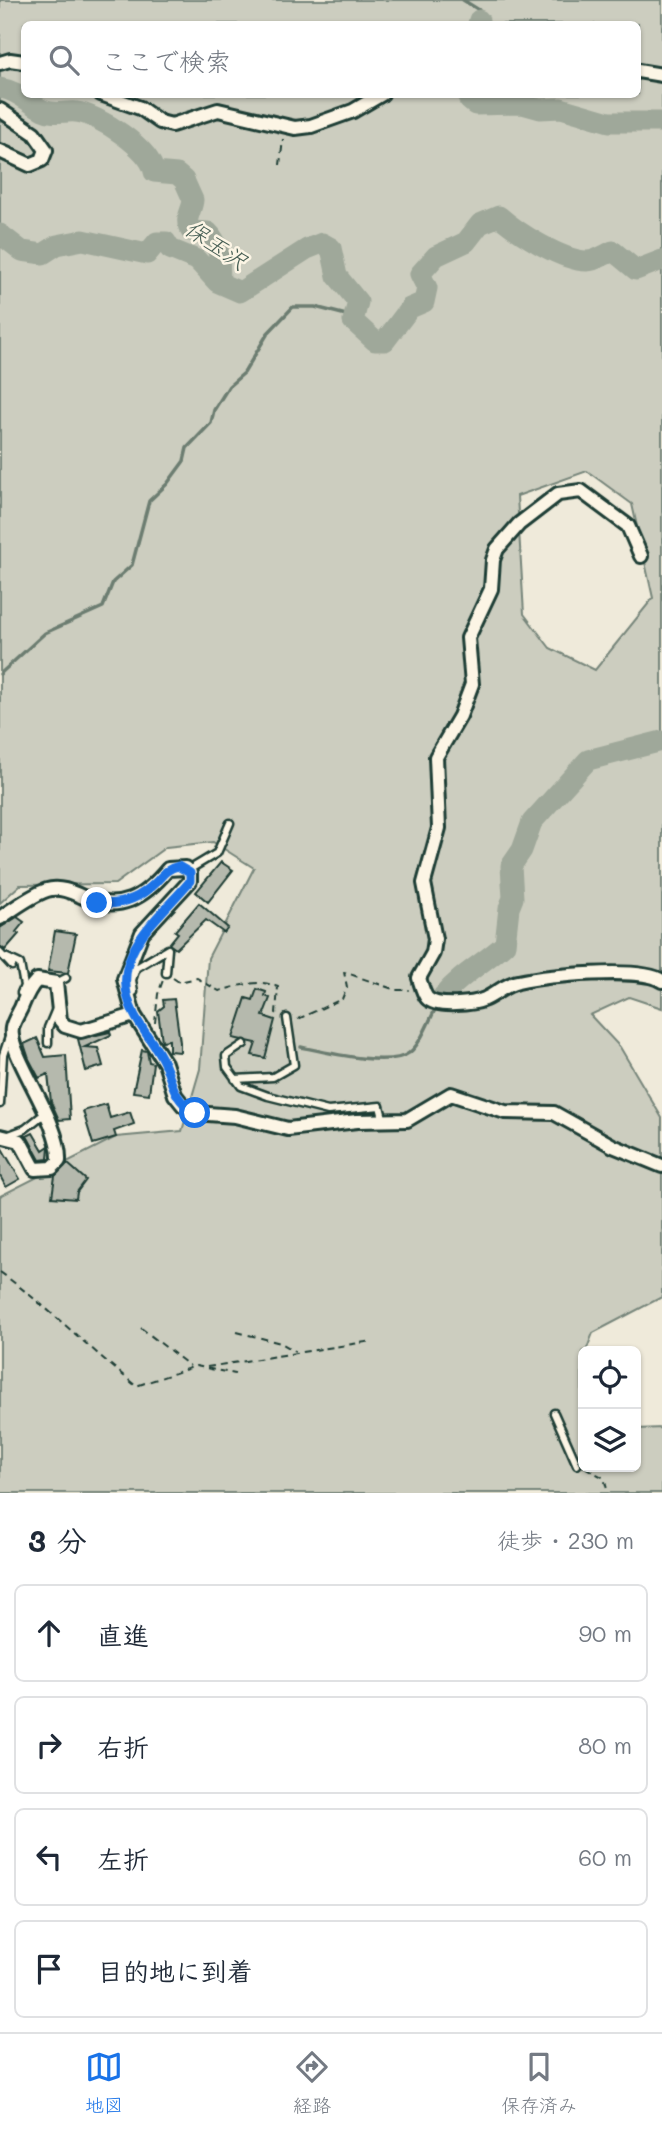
<!DOCTYPE html>
<html lang="ja">
<meta charset="utf-8">
<style>
:root{--surface:#fff;--page:#f2f2f3;--text:#1f2937;--muted:#747a83;--line:#e0e1e3;--accent:#1a73e8}
body{margin:0;font-family:Mali,"Klee One",sans-serif;background:var(--page);color:var(--text)}
.controls{position:absolute;right:21px;bottom:21px;display:grid;overflow:hidden;border-radius:10px;box-shadow:0 2px 5px #0004}
.controls button{width:63px;height:63px;display:grid;place-items:center;padding:0;border:0;border-bottom:2px solid var(--line);background:var(--surface);color:var(--text);font:35px sans-serif}
.stop{position:absolute;width:21px;height:21px;margin:-16px;border:5px solid #1a73e8;border-radius:50%;background:#fff}
.stop.end{background:#1a73e8;border-color:#fff;box-shadow:0 2px 7px #0008}
.list{margin:0;padding:0;list-style:none}
h2{display:flex;justify-content:space-between;align-items:center;height:91px;margin:0;padding:0 28px;font-size:30px}
h2 small{font-size:23px;font-weight:400;color:var(--muted)}
.list li{display:grid;grid-template-columns:46px 1fr auto;gap:21px;align-items:center;box-sizing:border-box;height:98px;margin:0 14px 14px;padding:0 14px;border:2px solid var(--line);border-radius:10px}
.list b{display:block;font-size:26px;white-space:nowrap}
.list em{font-size:23px;font-style:normal;color:var(--muted)}
.icon{flex:none;width:38px;height:38px;fill:none;stroke:currentColor;stroke-width:2;stroke-linecap:round;stroke-linejoin:round}
.map{position:relative;flex:none;width:662px;height:1493px;overflow:hidden}
.search{position:absolute;background:var(--surface);box-shadow:0 2px 5px #0004;left:21px;right:21px;top:21px;height:77px;display:flex;align-items:center;gap:18px;box-sizing:border-box;padding:0 24px;border-radius:10px;color:var(--muted);font-size:26px}
.sheet{height:539px;background:var(--surface)}
nav{display:flex;justify-content:space-around;align-items:center;box-sizing:border-box;height:98px;border-top:2px solid var(--line);background:var(--surface);font-size:19px;color:var(--muted)}
nav a{display:grid;justify-items:center;gap:4px}
nav .on{color:var(--accent)}
.map>svg:first-child{display:block}
</style>
<div class="map">
<svg width="662" height="1493" viewBox="0 0 662 1493">
<rect width="100%" height="100%" fill="#efeada"/>
<filter id="ink" filterUnits="userSpaceOnUse"><feTurbulence type="fractalNoise" baseFrequency=".0143" numOctaves="2"/><feDisplacementMap in="SourceGraphic" scale="14" xChannelSelector="R" yChannelSelector="G"/><feConvolveMatrix kernelMatrix="1 2 1 2 8 2 1 2 1" color-interpolation-filters="sRGB"/></filter>
<g filter="url(#ink)">
<path fill="#cccdbf" stroke="#76857a" stroke-width="2" fill-rule="evenodd" d="M0,0H662V1008L629,997L590,1015L620,1047L662,1118V1297L593,1333L586,1351H583L582,1364L583,1467H636V1429L662,1428V1493H0V1196L116,1137L182,1131L200,1069L208,958L254,868L213,842L166,847L115,884L20,885L0,903ZM24,24H638V94H24ZM587,471L632,504L653,598L595,670L550,648L524,614L517,496Z"/>
<g fill="none" stroke-linecap="round" stroke-linejoin="round">
<path stroke="#6c7d71" stroke-width="3.5" d="M463,0L479,10V20
M0,674L45,633L103,607L113,582L132,565L149,501L167,484L184,461L187,448L211,423L214,410L229,386L244,373L268,333L293,307H315L354,317
M301,1047C325,1052 390,1068 409,1053C421,1044 429,1020 437,1006"/>
<path stroke="#9fa89a" stroke-width="21" d="M478,24L479,20
M0,88C19,91 27,102 43,110C53,115 65,111 76,112C98,114 151,149 154,172L177,174L184,180L193,200C192,212 183,219 191,231L208,232C222,245 219,265 220,283
M468,94L469,100L475,105L522,104L540,109L561,108L609,122H662
M0,234L22,251L43,254L57,245L83,240L147,254L157,242H166L170,249L197,260L217,282L240,292L307,249L322,243L331,248L337,276L358,302L353,321L375,341H385L410,308L424,302L427,288L420,274L436,256L466,242L480,224L499,216C517,232 562,261 587,261C595,261 606,254 613,251L636,270L662,260
M443,996C460,975 484,963 505,944L509,908L513,898L511,866L522,850L532,822L588,760L662,741"/>
</g>
<path fill="#b5b9ad" stroke="#1f3d34" stroke-width="2" d="M221,862L233,870L208,902L196,892Z
M199,903L228,928L224,933L206,920L176,949L169,944L178,933L175,931Z
M17,917L24,922L16,932L19,934L5,950L0,946V928Z
M55,931L76,934L68,973L48,971Z
M257,989L266,992L265,996L270,998L263,1016L275,1020L265,1058L252,1055L256,1043L233,1038L246,998L253,1000Z
M174,999L180,1042V1052L169,1051V1040L162,1041L158,1011L164,1006L163,1000Z
M110,1032L111,1035L85,1047L98,1048L103,1066L86,1071L78,1039Z
M37,1038L45,1057L66,1055L70,1119L59,1120L51,1102L48,1074L39,1078L29,1059L24,1044Z
M142,1050L147,1051L149,1062L153,1063L149,1094L133,1092Z
M106,1104L110,1118L130,1112L134,1124L114,1131L116,1137L93,1144L83,1111Z
M33,1133L43,1150L49,1146L48,1159L40,1160L27,1136Z
M0,1145L20,1179L6,1187L0,1176Z
M67,1163L86,1180L77,1192L76,1199L52,1197L55,1176Z"/>
<g fill="none" stroke-linecap="round" stroke-linejoin="round">
<defs>
<path id="lane" d="M187,871L217,853L230,823
M0,953L12,966
M5,957L20,964L24,986L21,993
M56,983L66,978
M129,994L134,992L132,980L136,968L168,949L166,973
M48,1043V1028L56,1009
M244,1044L226,1056L227,1067L241,1086L268,1096L328,1111L380,1106L384,1122
M235,1079L273,1077L294,1065L287,1018
M0,1104L3,1055L9,1037
M6,1136L25,1129L40,1117L47,1116
M554,1413L577,1465"/>
<path id="street" d="M0,63L10,60L24,62
M638,71L662,75
M101,94L140,108L160,122L172,125L218,110L295,128L311,126L353,111L382,94
M0,110L34,133L46,150L42,160L30,165L0,151
M641,556L628,526L581,491L558,494L519,524L497,549L493,560L491,589L468,638L472,684L460,716L436,757L439,828L424,883L435,939L433,953L419,978C421,984 423,993 427,998C436,1008 474,1004 485,999C496,994 506,984 518,982C545,976 642,966 662,981
M0,918C13,909 32,895 47,890C59,886 72,892 83,897C119,913 144,898 168,869L185,868L190,873V881L142,933L124,979L134,1015L165,1063L175,1095L183,1105L195,1113L235,1116L288,1129L357,1121L407,1120L451,1094L505,1112L554,1113L613,1146L662,1166
M0,1136L20,1141L35,1169L52,1168L59,1161C61,1120 7,1055 12,1028C13,1022 18,1014 21,1008C25,998 29,988 37,980L56,983L60,1020L65,1026L81,1031L134,1015"/>
</defs>
<use href="#lane" stroke="#1f3d34" stroke-width="11"/>
<use href="#street" stroke="#1f3d34" stroke-width="18"/>
<path stroke="#1f3d34" stroke-width="2" stroke-dasharray="7 5" stroke-linecap="butt" d="M280,165L283,139
M173,978L179,982L197,978L219,991C239,986 258,978 278,987L276,1013L279,1015
M298,1019L342,999L347,987L344,972L396,990H409
M155,1023L158,994L163,980
M0,1272C48,1307 90,1349 136,1386L196,1366L235,1374
M141,1328L190,1366
M237,1332L281,1343L295,1351
M207,1367L372,1341
M586,1468L604,1478L608,1493"/>
<use href="#lane" stroke="#fcf5e5" stroke-width="6"/>
<use href="#street" stroke="#fcf5e5" stroke-width="12"/>
</g>
</g>
<g fill="none" stroke-linecap="round" stroke-linejoin="round" filter="url(#ink)">
<path stroke="#1a73e8" stroke-width="9" d="M97,903C119,906 139,899 155,883C163,875 166,869 178,866L190,873V881C157,921 105,956 134,1014C141,1028 152,1041 160,1055C174,1080 169,1095 195,1113"/>
</g>
<g text-anchor="middle" stroke-width="5" stroke-linejoin="round" paint-order="stroke">
<g font-size="23" font-style="italic" fill="#455d53" stroke="#fcf5e5">
<text transform="translate(216 245) rotate(34)" y="8">保玉沢</text>
</g>
</g>
</svg>
<div class="controls">
<button><svg class="icon" aria-label="locate" viewBox="0 0 24 24"><circle cx="12" cy="12" r="6"/><path d="M12 2v4M12 18v4M2 12h4M18 12h4"/></svg></button>
<button><svg class="icon" aria-label="layers" viewBox="0 0 24 24"><path d="M12 4l9 5-9 5-9-5zM3 14l9 5 9-5"/></svg></button>
</div>
<div class="stop" style="left:195px;top:1113px"></div>
<div class="stop end" style="left:97px;top:903px"></div>
<div class="search"><svg class="icon" aria-label="search" viewBox="0 0 24 24"><circle cx="10" cy="10" r="6"/><path d="M15 15l6 6"/></svg>ここで検索</div>
</div>
<section class="sheet">
<h2>3 分<small>徒歩 · 230 m</small></h2>
<ul class="list">
<li><svg class="icon" aria-label="ahead" viewBox="0 0 24 24"><path d="M12 20V5M6 11l6-6 6 6"/></svg><div><b>直進</b></div><em>90 m</em></li>
<li><svg class="icon" aria-label="right" viewBox="0 0 24 24"><path d="M7 20v-9h11M14 6l5 5-5 5"/></svg><div><b>右折</b></div><em>80 m</em></li>
<li><svg class="icon" aria-label="left" viewBox="0 0 24 24"><path d="M17 20v-9H6M10 6l-5 5 5 5"/></svg><div><b>左折</b></div><em>60 m</em></li>
<li><svg class="icon" aria-label="arrive" viewBox="0 0 24 24"><path d="M6 21V4h12l-3 4 3 4H6"/></svg><div><b>目的地に到着</b></div></li>
</ul>
</section>
<nav>
<a class="on"><svg class="icon" aria-label="map" viewBox="0 0 24 24"><path d="M3 6l6-2 6 2 6-2v14l-6 2-6-2-6 2zM9 4v14M15 6v14"/></svg>地図</a>
<a><svg class="icon" aria-label="directions" viewBox="0 0 24 24"><path d="M12 3l9 9-9 9-9-9zM9 14v-3h6M13 9l2 2-2 2"/></svg>経路</a>
<a><svg class="icon" aria-label="saved" viewBox="0 0 24 24"><path d="M7 4h10v16l-5-4-5 4z"/></svg>保存済み</a>
</nav>
